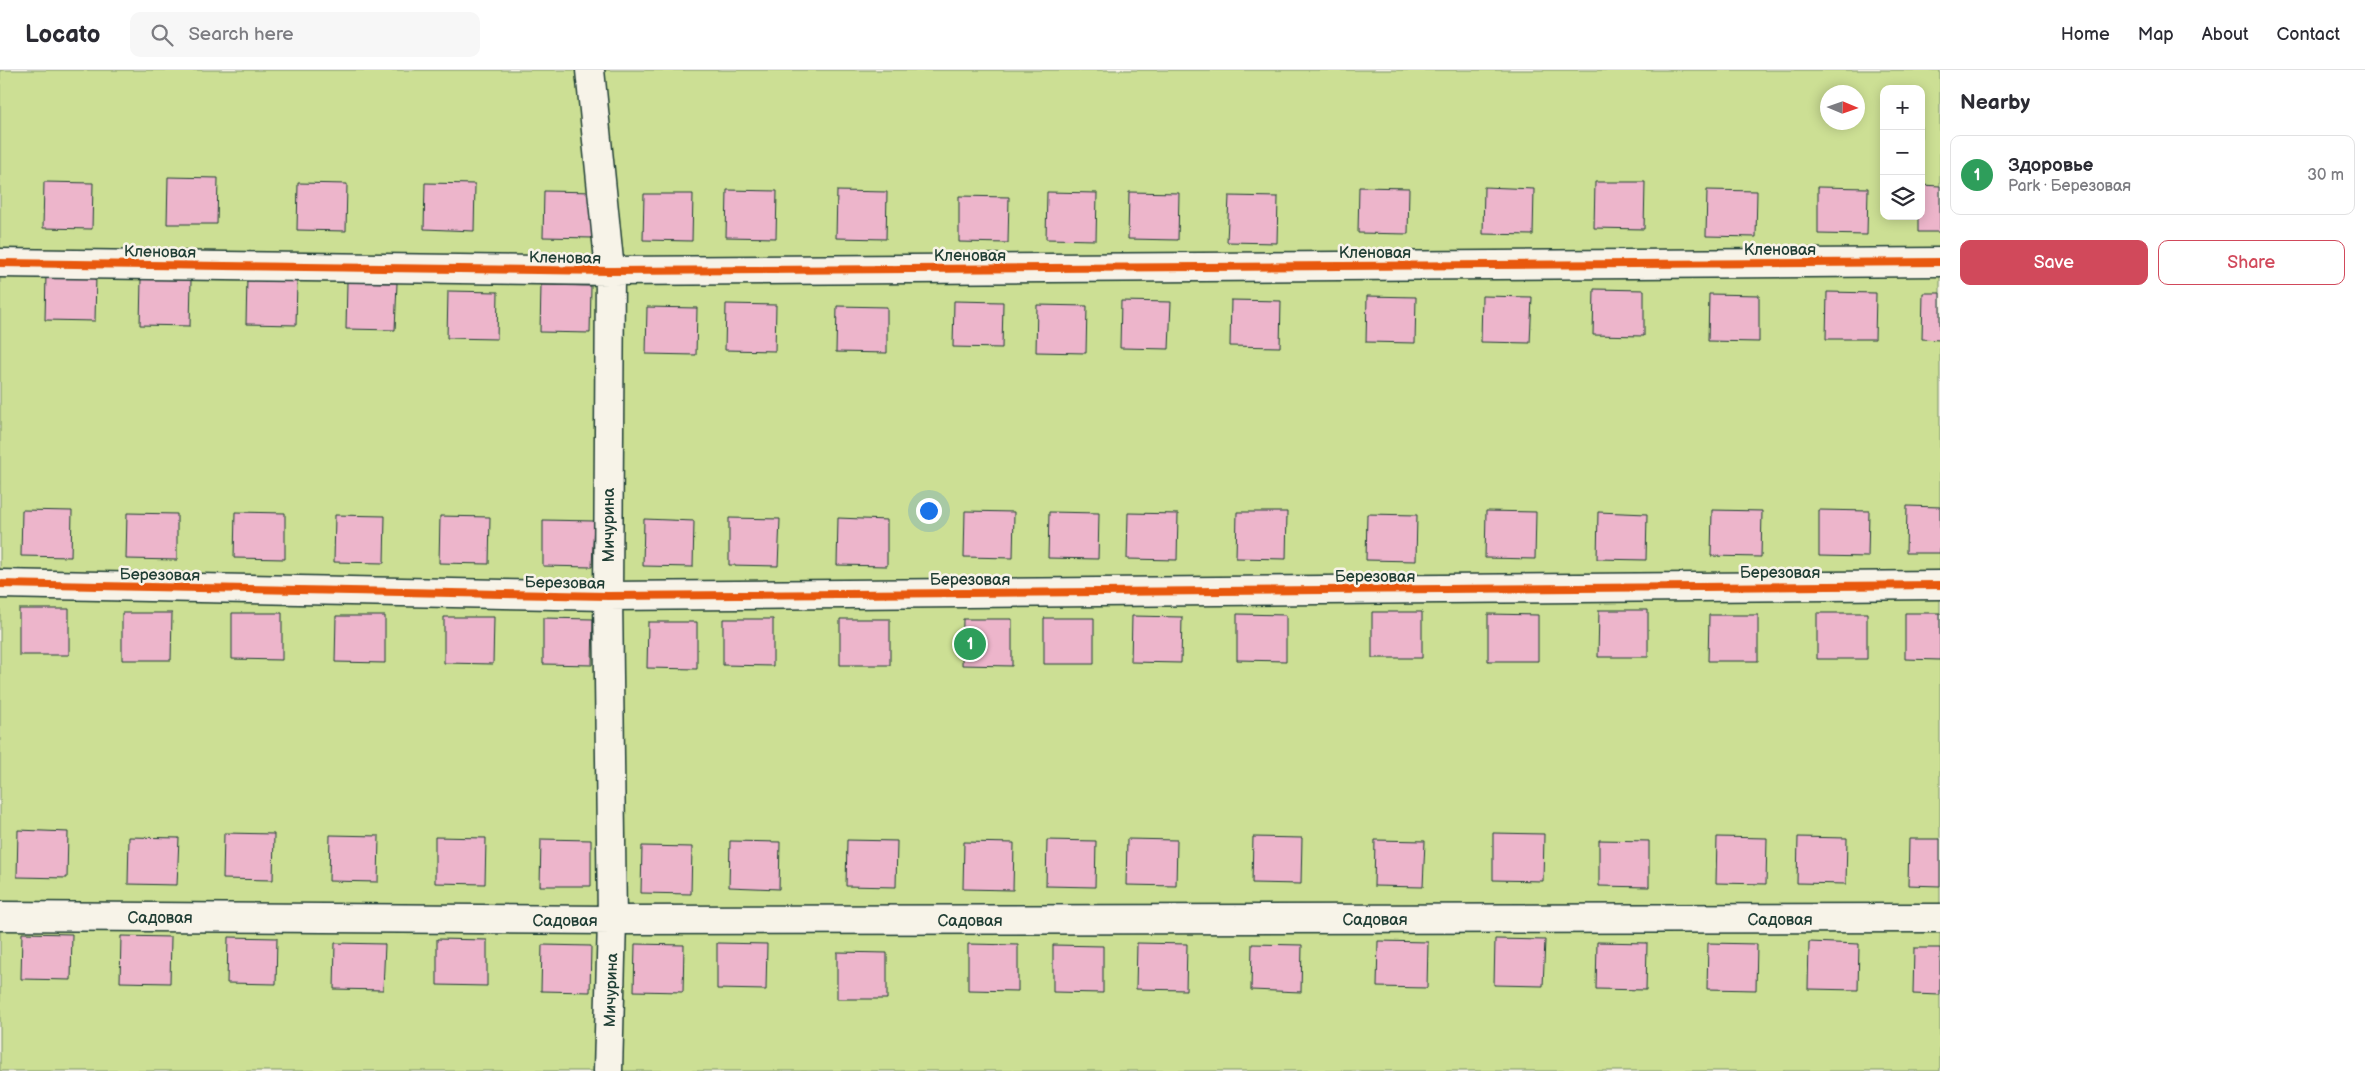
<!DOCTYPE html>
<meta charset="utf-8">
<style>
:root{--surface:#fff;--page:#f7f7f7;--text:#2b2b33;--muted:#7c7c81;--line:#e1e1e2;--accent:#d1495b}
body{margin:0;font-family:"Balsamiq Sans",sans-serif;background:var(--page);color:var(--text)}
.controls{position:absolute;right:15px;top:15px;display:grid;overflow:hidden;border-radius:10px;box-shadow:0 2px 12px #0003}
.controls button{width:45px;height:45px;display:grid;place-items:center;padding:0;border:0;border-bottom:1px solid var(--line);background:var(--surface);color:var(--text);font:25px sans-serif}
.compass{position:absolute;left:1820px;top:15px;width:45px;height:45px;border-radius:50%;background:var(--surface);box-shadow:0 2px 12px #0003;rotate:92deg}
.you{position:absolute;left:928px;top:440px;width:18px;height:18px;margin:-12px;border:4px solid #fff;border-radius:50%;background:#1a73e8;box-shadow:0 0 0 8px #1a73e833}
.badge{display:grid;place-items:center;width:32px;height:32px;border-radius:50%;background:var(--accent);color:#fff;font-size:16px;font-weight:700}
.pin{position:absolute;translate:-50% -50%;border:2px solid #fff;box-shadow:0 1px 5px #0006}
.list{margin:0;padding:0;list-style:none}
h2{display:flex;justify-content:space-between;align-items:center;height:65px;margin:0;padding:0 20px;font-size:21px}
h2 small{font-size:16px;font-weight:400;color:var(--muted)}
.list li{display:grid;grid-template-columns:32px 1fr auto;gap:15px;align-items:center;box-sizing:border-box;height:80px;margin:0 10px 10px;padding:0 10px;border:1px solid var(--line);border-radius:10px}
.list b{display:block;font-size:19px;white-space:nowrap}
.list p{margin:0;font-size:16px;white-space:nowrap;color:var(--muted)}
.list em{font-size:16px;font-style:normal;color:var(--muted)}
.actions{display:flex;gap:10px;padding:15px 20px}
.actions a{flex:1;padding:11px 0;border:1px solid var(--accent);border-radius:10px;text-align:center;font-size:18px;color:var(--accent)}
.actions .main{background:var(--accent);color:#fff}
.icon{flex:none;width:28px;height:28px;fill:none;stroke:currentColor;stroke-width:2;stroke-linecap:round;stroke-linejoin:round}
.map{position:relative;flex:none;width:1940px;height:1001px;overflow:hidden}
header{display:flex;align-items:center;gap:30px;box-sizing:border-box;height:70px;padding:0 25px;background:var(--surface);border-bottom:1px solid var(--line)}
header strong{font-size:24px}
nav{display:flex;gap:28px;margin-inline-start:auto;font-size:18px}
.search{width:350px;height:45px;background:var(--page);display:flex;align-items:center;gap:12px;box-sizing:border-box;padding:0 18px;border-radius:10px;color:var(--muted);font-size:19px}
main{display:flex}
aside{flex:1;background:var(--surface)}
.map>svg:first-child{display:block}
</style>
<header>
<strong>Locato</strong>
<div class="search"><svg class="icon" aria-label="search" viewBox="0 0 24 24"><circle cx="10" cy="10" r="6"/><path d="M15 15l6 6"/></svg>Search here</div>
<nav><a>Home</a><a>Map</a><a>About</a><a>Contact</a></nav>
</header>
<main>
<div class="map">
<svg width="1940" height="1001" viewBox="0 0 1940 1001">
<rect width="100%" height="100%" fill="#f7f3e8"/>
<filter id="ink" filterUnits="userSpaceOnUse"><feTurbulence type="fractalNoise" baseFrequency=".02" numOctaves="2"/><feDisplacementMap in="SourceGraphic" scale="10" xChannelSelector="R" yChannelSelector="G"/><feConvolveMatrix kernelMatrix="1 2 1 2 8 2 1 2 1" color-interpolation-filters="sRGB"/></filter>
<g filter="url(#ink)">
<path fill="#ccdf94" stroke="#768e64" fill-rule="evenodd" d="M0,0H1940V1001H0ZM1884,19H1921V146H1884ZM1828,22H1858V52H1828Z"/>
<path fill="#edb5cb" stroke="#1f3d34" d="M168,107L218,108L217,154H167Z
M44,112L93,113L92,159L43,158Z
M1595,112H1645L1644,159L1594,158Z
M298,113L347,114L346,161L297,160Z
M425,113L475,114L474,161L424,159Z
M1921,115L1940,116V162H1918V146H1921Z
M1359,117L1409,118L1408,164L1358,163Z
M1484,117L1534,119L1533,165L1483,164Z
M1818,117L1868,118L1867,165L1818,164Z
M727,120L777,121L776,168L726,167Z
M1707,120L1757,121L1756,167L1706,166Z
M544,121L594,122L593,168L543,167Z
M837,121L887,122L886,169L836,168Z
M1047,122L1097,123L1096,170L1046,169Z
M1129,122L1179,123L1178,170L1128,169Z
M644,124H693L692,171L643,170Z
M959,126L1009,127L1008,173L959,172Z
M1229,126L1278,127L1277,173L1227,172Z
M46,204L96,205L95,251L45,250Z
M247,208L297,209L296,255L246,254Z
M141,209L191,210L190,256L140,255Z
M347,212L397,213L395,260L346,259Z
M541,215L591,216L590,263L540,262Z
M1594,219L1644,220V266L1593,265Z
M448,221L498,222L497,269L447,268Z
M1827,222L1876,223L1875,269H1826Z
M1923,223H1940V270L1922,269Z
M1709,224L1759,225V272L1708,271Z
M1367,226L1416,227L1415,273L1366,272Z
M1482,226L1532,227L1530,273L1481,272Z
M1231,230L1281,231L1280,277L1230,276Z
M954,231L1003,232L1002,278L953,277Z
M1121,231L1171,232L1169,279L1120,278Z
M726,234L776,235L775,281L725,280Z
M1037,235L1087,236L1086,283L1036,282Z
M837,236L887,237V283L836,282Z
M647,237L697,238L696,285L646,284Z
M1907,436L1940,437V483H1906Z
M22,440L72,441L71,487L21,486Z
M1712,440L1762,441L1761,487L1711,486Z
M1819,440L1869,441L1868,487L1819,486Z
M965,441L1014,442L1013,488L964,487Z
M1486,441L1536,442L1535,489L1485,488Z
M235,442L285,443V489L234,488Z
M1049,442L1099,443L1098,489L1048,488Z
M1237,442H1287L1286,489L1236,488Z
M1598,442L1647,444L1646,490L1597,489Z
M127,443L177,444V490L126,489Z
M1128,443L1178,444L1177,490L1127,489Z
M1367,444L1417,445L1416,491L1366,490Z
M335,445L385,446L384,493L334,492Z
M440,446L490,447L489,494L439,493Z
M729,448L780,449L778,496L729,495Z
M838,448L887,450V496L837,495Z
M644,449L694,451L693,497L643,496Z
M543,450L594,451L592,497L543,496Z
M19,539H69V585H19Z
M1599,540H1648V587H1598Z
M1372,542H1422V588H1372Z
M122,543H172L171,590H122Z
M232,543H282V590L232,589Z
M1817,543H1867V589H1817Z
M1905,543H1940V590L1905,589Z
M1237,544L1286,545V591L1237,590Z
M1488,544L1538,545V591H1488Z
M1709,545H1758V591H1708Z
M336,546H385V593L335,592Z
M1132,546L1182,547L1181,593L1131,592Z
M444,547H494L493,594L444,593Z
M543,548L593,549L592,595L543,594Z
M1044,548H1094V594H1044Z
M723,549H773V596L723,595Z
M840,549H890V595H840Z
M963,549H1012V596L962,595Z
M648,552H697V599L647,598Z
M18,760L68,762L67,808L17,807Z
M224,763L274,764L273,810L223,809Z
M1493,763L1544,764L1543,811L1493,810Z
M330,765L379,766L378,812L329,811Z
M129,767L179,768L177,815L128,814Z
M435,767L486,768L485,814L435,813Z
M1253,767L1302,768L1301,814L1252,813Z
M1717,767L1767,768L1766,814L1716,813Z
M1798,767L1847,768L1846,814L1797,813Z
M541,769L591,770V816H540Z
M1127,769L1177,770L1176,816L1126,815Z
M1909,769H1940V816L1908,815Z
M847,770L897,771L896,817L846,816Z
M1047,770L1096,771L1095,817L1046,816Z
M1375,770L1425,771L1423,817L1374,816Z
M1599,770L1649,771V817L1599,816Z
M730,771L780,772L779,819L729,817Z
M964,772L1014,773L1013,820L963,819Z
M642,776L692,777L691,824L641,823Z
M22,863L72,864L71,910L21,909Z
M121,866L171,867L170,913L120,912Z
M228,867L277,868L276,914L227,913Z
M437,869L487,870V916L437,915Z
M1495,869L1545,870L1543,916L1494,915Z
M1378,871L1428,872L1427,918L1377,917Z
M1597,872L1647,873L1646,920L1596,919Z
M1809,872L1859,874L1858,920L1808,919Z
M335,873L385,874L383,920L334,919Z
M717,873L767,874L766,920L717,919Z
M1137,873L1187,874L1186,920L1136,919Z
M1708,873L1757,874L1756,920L1707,919Z
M635,874L684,875L683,922L634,921Z
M968,874L1018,875V921L968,920Z
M1252,874L1302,875L1301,922L1251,920Z
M542,875L591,876L590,922L541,921Z
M1053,875L1103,876V923L1053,922Z
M1914,878H1940V925L1913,924Z
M837,882L887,883V929H837Z"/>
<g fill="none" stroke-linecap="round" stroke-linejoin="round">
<defs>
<path id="minor" d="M590,0L610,201L608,526L612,850L608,1001
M0,193L610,201L1940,192
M0,514L608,526L1940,515
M0,846L612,850L1940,848"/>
</defs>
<use href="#minor" stroke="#1f3d34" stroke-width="31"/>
<use href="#minor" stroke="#f7f3e8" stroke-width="28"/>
<defs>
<path id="cycleway" d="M0,193L610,201L1940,192
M0,514L608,526L1940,515"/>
</defs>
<use href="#cycleway" stroke="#f7f3e8" stroke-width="11"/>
<use href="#cycleway" stroke="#e8590c" stroke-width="8"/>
</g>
</g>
<g text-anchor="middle" stroke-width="5" stroke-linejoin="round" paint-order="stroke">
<g font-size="16" fill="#1f3d34" stroke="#f7f3e8">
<text x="1780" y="185">Кленовая</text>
<text transform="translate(160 181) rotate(1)" y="6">Кленовая</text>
<text x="1375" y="188">Кленовая</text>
<text x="970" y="191">Кленовая</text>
<text transform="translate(565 187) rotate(1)" y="6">Кленовая</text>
<text transform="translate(608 455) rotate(-90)" y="6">Мичурина</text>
<text x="1780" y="508">Березовая</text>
<text transform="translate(160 504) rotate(1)" y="6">Березовая</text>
<text x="1375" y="512">Березовая</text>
<text x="970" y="515">Березовая</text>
<text transform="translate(565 512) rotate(1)" y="6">Березовая</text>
<text x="160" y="853">Садовая</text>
<text x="1375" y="855">Садовая</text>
<text x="1780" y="855">Садовая</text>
<text x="565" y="856">Садовая</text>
<text x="970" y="856">Садовая</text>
<text transform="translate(610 920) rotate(-88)" y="6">Мичурина</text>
</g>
</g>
</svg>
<div class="controls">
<button>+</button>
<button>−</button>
<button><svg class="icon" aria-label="layers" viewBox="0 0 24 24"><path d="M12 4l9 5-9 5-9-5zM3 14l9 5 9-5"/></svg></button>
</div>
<svg class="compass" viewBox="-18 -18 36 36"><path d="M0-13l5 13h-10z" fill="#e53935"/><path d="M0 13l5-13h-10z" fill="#7c7c81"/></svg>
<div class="you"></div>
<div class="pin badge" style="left:970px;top:574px;background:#2e9e5b">1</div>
</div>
<aside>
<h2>Nearby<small></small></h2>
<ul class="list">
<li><span class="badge" style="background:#2e9e5b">1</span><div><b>Здоровье</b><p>Park · Березовая</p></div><em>30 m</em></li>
</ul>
<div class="actions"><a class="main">Save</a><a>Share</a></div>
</aside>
</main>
